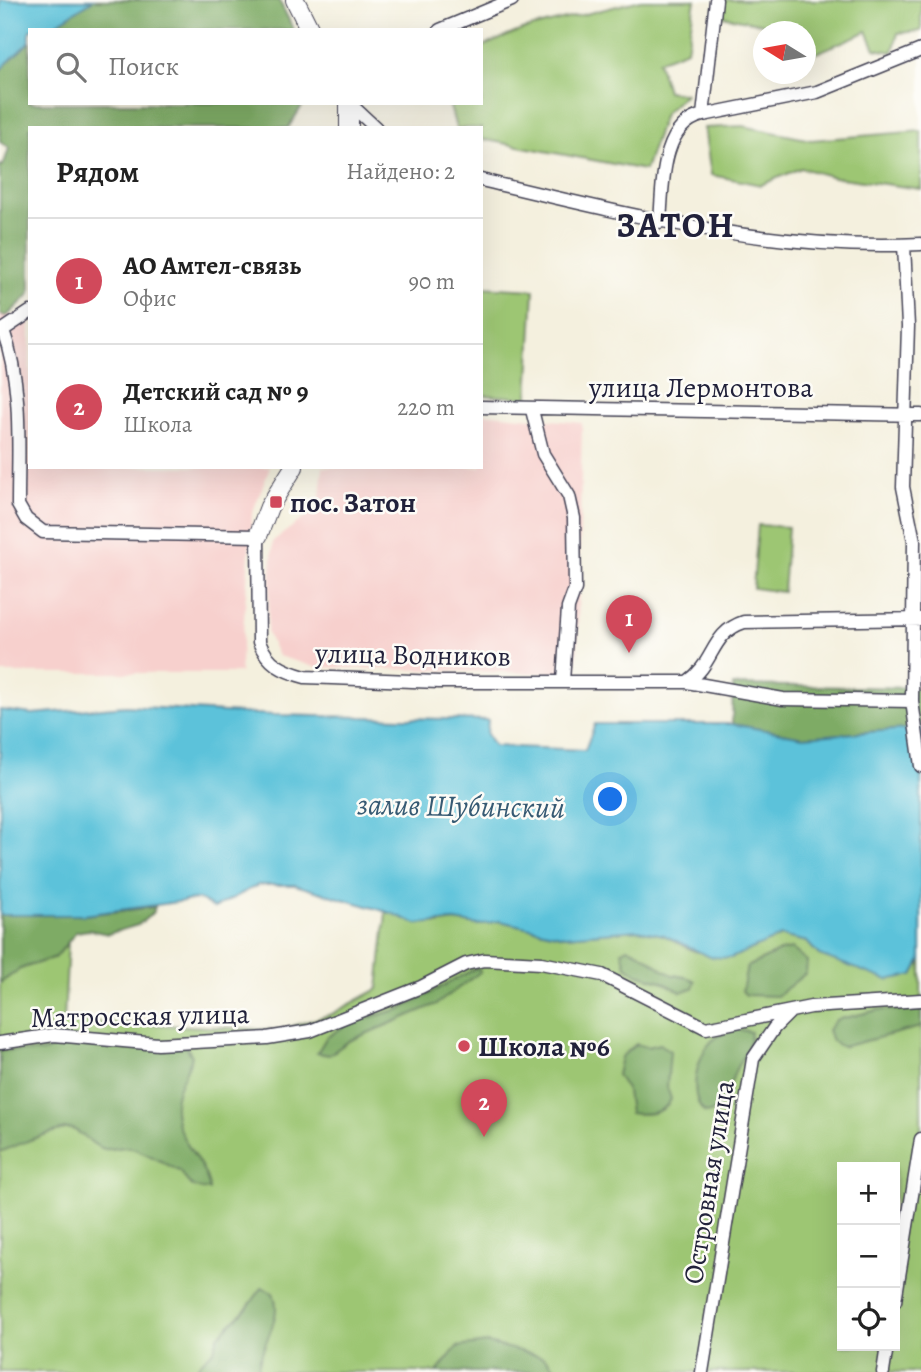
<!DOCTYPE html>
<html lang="ru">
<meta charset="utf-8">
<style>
:root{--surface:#fff;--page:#f6f6f6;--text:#222;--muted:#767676;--line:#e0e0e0;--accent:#d1495b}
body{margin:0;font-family:Alegreya,serif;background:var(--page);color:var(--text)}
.controls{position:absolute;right:21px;bottom:21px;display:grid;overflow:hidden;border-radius:0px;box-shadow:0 7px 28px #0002}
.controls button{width:63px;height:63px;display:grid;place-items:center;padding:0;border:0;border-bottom:2px solid var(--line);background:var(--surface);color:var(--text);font:35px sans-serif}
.compass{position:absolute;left:753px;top:21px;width:63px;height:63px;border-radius:50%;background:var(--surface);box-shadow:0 7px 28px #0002;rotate:281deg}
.you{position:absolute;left:611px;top:800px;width:24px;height:24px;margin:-18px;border:5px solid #fff;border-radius:50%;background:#1a73e8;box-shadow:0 0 0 10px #1a73e833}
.badge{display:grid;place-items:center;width:46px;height:46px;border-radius:50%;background:var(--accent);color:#fff;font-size:23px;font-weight:700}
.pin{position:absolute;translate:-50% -58px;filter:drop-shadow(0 2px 4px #0008)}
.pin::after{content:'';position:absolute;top:37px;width:24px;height:21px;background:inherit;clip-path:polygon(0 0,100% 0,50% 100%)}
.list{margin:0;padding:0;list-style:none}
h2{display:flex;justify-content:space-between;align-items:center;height:91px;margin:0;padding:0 28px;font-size:30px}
h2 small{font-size:23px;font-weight:400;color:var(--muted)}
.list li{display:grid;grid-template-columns:46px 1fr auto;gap:21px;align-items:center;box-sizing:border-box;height:126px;padding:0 28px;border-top:2px solid var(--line)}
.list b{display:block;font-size:26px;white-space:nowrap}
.list p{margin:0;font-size:23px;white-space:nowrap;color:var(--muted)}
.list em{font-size:23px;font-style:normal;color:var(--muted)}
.icon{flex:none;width:38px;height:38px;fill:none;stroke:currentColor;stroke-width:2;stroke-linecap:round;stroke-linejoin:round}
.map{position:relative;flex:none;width:921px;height:1372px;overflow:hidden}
.search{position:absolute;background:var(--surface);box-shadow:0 7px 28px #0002;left:28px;top:28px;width:455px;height:77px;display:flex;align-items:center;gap:18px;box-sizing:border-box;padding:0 24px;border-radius:0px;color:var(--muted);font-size:26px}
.panel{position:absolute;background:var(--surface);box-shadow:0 7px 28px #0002;left:28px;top:126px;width:455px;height:343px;border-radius:0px}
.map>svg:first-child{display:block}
</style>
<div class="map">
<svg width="921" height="1372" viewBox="0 0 921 1372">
<rect width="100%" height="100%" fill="#fdfcf7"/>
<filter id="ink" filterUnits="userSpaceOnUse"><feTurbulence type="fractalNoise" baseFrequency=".0143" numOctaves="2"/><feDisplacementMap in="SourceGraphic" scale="14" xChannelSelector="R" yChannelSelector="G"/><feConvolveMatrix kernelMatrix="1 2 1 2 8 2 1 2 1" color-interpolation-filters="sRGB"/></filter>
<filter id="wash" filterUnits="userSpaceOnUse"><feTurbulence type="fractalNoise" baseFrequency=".00686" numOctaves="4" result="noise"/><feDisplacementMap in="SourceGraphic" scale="28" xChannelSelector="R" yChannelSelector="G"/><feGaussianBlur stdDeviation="1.57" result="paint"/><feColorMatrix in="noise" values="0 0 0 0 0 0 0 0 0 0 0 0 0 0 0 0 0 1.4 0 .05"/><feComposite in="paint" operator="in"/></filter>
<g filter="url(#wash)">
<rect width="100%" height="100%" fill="#f4f0de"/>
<path fill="#f7d0cd" d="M0,315L30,317V467H270L252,514L240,673H0Z
M481,413L582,423L577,674L315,667L278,656L267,633L273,541L319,507L323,467H481Z"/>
<path fill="#9dc673" stroke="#607457" stroke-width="2" fill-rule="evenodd" d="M641,0H695L687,50L658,61L667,91L685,94L664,114L645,170L481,139V128H456L449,103H481V47L522,30Z
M723,0H921V31L898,33L893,52L875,49L867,31L812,55L806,61V32L776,31L773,26L721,16Z
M743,126L811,140L921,131V189L834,177L801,168L761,185L711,175L704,128Z
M481,287L534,290L528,398L481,395Z
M758,525L788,527L783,592L753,588Z
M386,912L437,924L455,921L478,925L500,921L565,936L638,930L664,935L694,951L731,958L781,936L807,942L819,955L913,975L921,960V1372H0V983L20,969L56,957L68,942L64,1021L279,1030L332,1014L378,989ZM842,1167H895V1346H842Z"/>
<path fill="#7eab65" stroke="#506650" stroke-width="2" d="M93,0H279L294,30H47Z
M30,41V103H304L288,128H30V294L7,316L0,315V165L3,166L9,148L0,142V70Z
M733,685L921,688V728L803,737L732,724Z
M155,907L153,913L138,925L108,934L89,930L76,932L56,957L20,969L0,983V915H84Z
M628,948C647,953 659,970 673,975C682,977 688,976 695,981L693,988L681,992L661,981L637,974L626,966L622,951Z
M792,949L807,961L806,973L777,996L746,995L742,991L747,967L780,951Z
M478,967L480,972L437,1004L349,1041L329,1055L317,1053L326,1038L351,1022L401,1009Z
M878,1010H921V1027L842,1047L832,1041L828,1030L836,1020Z
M738,1029L751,1032C750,1049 744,1054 737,1067C729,1082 729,1106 710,1113L704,1112C688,1095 696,1055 713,1040C719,1034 730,1031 738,1029Z
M79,1041L186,1046L192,1056C187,1073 176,1086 175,1104C173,1140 209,1164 209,1190C194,1189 188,1185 181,1172C170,1166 138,1148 127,1147C120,1147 112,1150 105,1149C92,1147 84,1133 72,1129C62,1126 12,1147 0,1152V1050L42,1052Z
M636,1044L647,1047L660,1044L670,1051L667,1087L671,1099C664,1115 645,1115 630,1113L627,1091L617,1075L621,1057Z
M262,1288L273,1293C285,1319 258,1346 258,1372H196L199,1364L214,1350L218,1336L247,1308Z
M487,1343L544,1357L559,1372H437L457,1347Z"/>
<path fill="#5cc2da" stroke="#3f728a" stroke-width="2" d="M0,0H93L47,30H30V41L0,70Z
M126,706L273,715L488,720L487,734L494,746L585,750L595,724H732L803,737L921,728V960L913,975L887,980L819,955L807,942L781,936L731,958L710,957L664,935L638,930L565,936L500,921L478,925L455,921L417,924L391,913L295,885H258L214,908L199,899L84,915H0V710L32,714Z"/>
</g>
<g filter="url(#ink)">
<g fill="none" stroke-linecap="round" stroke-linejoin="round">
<defs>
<path id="street" d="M440,30L512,0
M349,103L376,128
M703,115L817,92L921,50
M481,180C625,214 772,252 921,244
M660,222C663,187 660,125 703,115L716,0
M904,245L908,326L903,487L914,541L912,701L921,766
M30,312L3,330C23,386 18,446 18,505L26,519L43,532L258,536L259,642C268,664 283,671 305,677L439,682H687C715,664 710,633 744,622L921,619
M481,407L921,415
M532,410L543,454L569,496L574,518L575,589L568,608L563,681
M687,682L783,699L912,701
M0,1043L54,1035L158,1044L267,1038L310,1031L421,987L466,964L484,960L541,963L602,975L706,1028L811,1007L921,1000
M895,1301L921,1139
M702,1372L753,1059L774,1028L789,1013
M883,1372L887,1346"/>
<path id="secondary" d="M295,0L310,30
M349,128V103
M258,536L269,507L294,467"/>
</defs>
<use href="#street" stroke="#424153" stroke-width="15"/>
<use href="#secondary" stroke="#424153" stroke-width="20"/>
<use href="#street" stroke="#fff" stroke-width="12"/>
<use href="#secondary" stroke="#fff" stroke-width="18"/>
</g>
</g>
<g fill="#d1495b" stroke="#fdfcf7" stroke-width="2.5">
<rect x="269" y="495" width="14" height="14" rx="3.5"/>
<circle cx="464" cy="1046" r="7"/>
</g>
<g text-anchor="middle" stroke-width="5" stroke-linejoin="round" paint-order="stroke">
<g font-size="28" fill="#22223b" stroke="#fdfcf7">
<text x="701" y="397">улица Лермонтова</text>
<text transform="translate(413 654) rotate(1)" y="10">улица Водников</text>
<text transform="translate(140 1015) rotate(-1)" y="10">Матросская улица</text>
<text transform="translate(708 1182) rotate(-81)" y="10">Островная улица</text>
</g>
<g font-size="28" font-weight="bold" fill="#22223b" stroke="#fdfcf7" text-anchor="start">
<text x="290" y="512">пос. Затон</text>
<text x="478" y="1056">Школа №6</text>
</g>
<g font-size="30" font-style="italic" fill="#365a73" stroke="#fdfcf7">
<text transform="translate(461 806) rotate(1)" y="10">залив Шубинский</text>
</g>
<g font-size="35" font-weight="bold" letter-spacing="2" fill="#22223b" stroke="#fdfcf7">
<text x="676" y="237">ЗАТОН</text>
</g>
</g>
</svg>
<div class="controls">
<button>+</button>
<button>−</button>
<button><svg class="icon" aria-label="locate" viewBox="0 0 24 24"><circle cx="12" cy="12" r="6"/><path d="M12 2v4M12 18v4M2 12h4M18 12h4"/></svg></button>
</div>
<svg class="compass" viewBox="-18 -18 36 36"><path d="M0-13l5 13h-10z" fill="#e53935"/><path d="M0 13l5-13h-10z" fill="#767676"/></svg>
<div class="you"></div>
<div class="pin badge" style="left:629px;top:653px">1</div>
<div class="pin badge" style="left:484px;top:1137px">2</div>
<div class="search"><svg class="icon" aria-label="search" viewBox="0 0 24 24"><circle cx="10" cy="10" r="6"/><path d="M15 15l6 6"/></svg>Поиск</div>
<section class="panel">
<h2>Рядом<small>Найдено: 2</small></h2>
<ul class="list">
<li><span class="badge">1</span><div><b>АО Амтел-связь</b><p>Офис</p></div><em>90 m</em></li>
<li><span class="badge">2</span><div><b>Детский сад № 9</b><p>Школа</p></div><em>220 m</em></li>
</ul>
</section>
</div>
